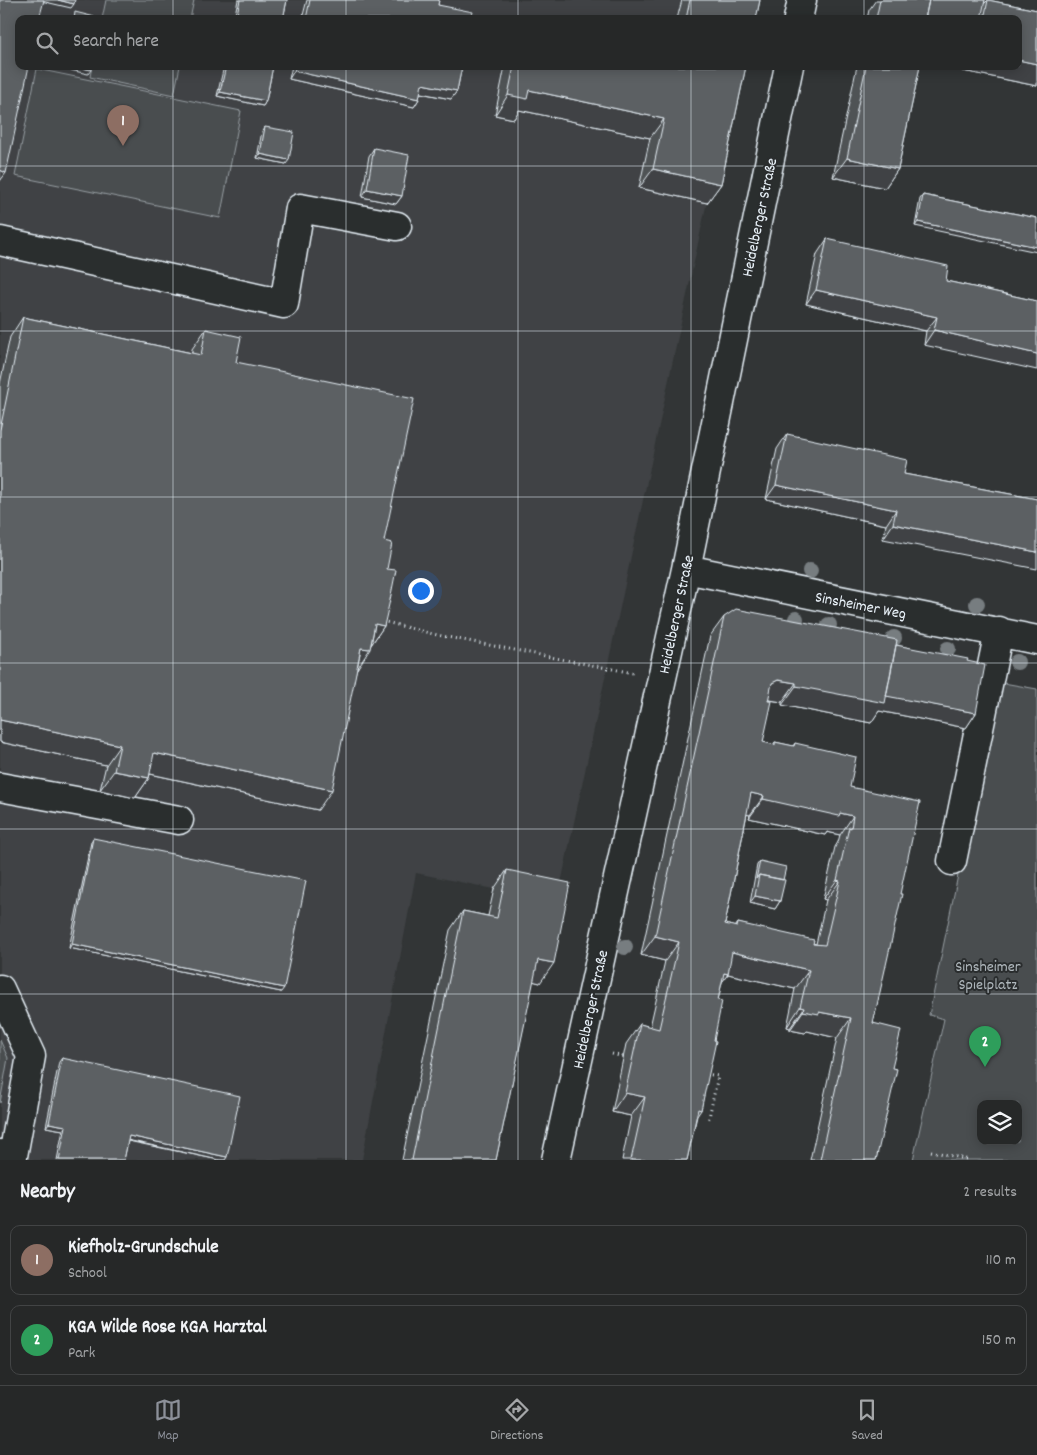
<!DOCTYPE html>
<meta charset="utf-8">
<style>
:root{--surface:#262828;--page:#323434;--text:#f1f3f6;--muted:#a4a6a8;--line:#424445;--accent:#8c9099}
body{margin:0;font-family:Dekko,sans-serif;background:var(--page);color:var(--text)}
.controls{position:absolute;right:15px;bottom:15px;display:grid;overflow:hidden;border-radius:10px;box-shadow:0 2px 12px #0003}
.controls button{width:45px;height:45px;display:grid;place-items:center;padding:0;border:0;border-bottom:1px solid var(--line);background:var(--surface);color:var(--text);font:25px sans-serif}
.you{position:absolute;left:420px;top:590px;width:18px;height:18px;margin:-12px;border:4px solid #fff;border-radius:50%;background:#1a73e8;box-shadow:0 0 0 8px #1a73e833}
.badge{display:grid;place-items:center;width:32px;height:32px;border-radius:50%;background:var(--accent);color:#fff;font-size:16px;font-weight:700}
.pin{position:absolute;translate:-50% -41px;filter:drop-shadow(0 1px 2px #0008)}
.pin::after{content:'';position:absolute;top:26px;width:18px;height:15px;background:inherit;clip-path:polygon(0 0,100% 0,50% 100%)}
.list{margin:0;padding:0;list-style:none}
h2{display:flex;justify-content:space-between;align-items:center;height:65px;margin:0;padding:0 20px;font-size:21px}
h2 small{font-size:16px;font-weight:400;color:var(--muted)}
.list li{display:grid;grid-template-columns:32px 1fr auto;gap:15px;align-items:center;box-sizing:border-box;height:70px;margin:0 10px 10px;padding:0 10px;border:1px solid var(--line);border-radius:10px}
.list b{display:block;font-size:19px;white-space:nowrap}
.list p{margin:0;font-size:16px;white-space:nowrap;color:var(--muted)}
.list em{font-size:16px;font-style:normal;color:var(--muted)}
.icon{flex:none;width:28px;height:28px;fill:none;stroke:currentColor;stroke-width:2;stroke-linecap:round;stroke-linejoin:round}
.map{position:relative;flex:none;width:1037px;height:1160px;overflow:hidden}
.search{position:absolute;background:var(--surface);box-shadow:0 2px 12px #0003;left:15px;right:15px;top:15px;height:55px;display:flex;align-items:center;gap:12px;box-sizing:border-box;padding:0 18px;border-radius:10px;color:var(--muted);font-size:19px}
.sheet{height:225px;background:var(--surface)}
nav{display:flex;justify-content:space-around;align-items:center;box-sizing:border-box;height:70px;border-top:1px solid var(--line);background:var(--surface);font-size:14px;color:var(--muted)}
nav a{display:grid;justify-items:center;gap:2px}
nav .on{color:var(--accent)}
.map>svg:first-child{display:block}
</style>
<div class="map">
<svg width="1037" height="1160" viewBox="0 0 1037 1160">
<rect width="100%" height="100%" fill="#323536"/>
<filter id="ink" filterUnits="userSpaceOnUse"><feTurbulence type="fractalNoise" baseFrequency=".02" numOctaves="2"/><feDisplacementMap in="SourceGraphic" scale="10" xChannelSelector="R" yChannelSelector="G"/><feConvolveMatrix kernelMatrix="1 2 1 2 8 2 1 2 1" color-interpolation-filters="sRGB"/></filter>
<g filter="url(#ink)">
<path fill="#3f4244" d="M0,0H750L746,19H19V66H736L557,902L416,873L362,1160H0Z"/>
<path fill="#494d4f" stroke="#989fa4" fill-rule="evenodd" d="M106,0H194L190,19H102Z
M92,66H180L174,95L90,77Z
M37,69L241,111L220,218L15,176Z
M998,682L1037,689V1160H913L944,1019L929,1015ZM981,1104H1018V1141H981Z
M0,1040L8,1058L0,1103Z"/>
<g fill="none" stroke-linecap="round" stroke-linejoin="round">
<defs>
<path id="minor" d="M798,19L802,0
M0,241L284,304L300,208L397,226
M686,569L1037,640
M0,787L179,820
M952,861L999,631
M0,989L31,1056L13,1156L0,1154
M556,1160L686,569L789,66"/>
</defs>
<use href="#minor" stroke="#e8f1f8" stroke-width="31"/>
<path stroke="#e8f1f8" stroke-width="3" stroke-dasharray="1 4" stroke-linecap="butt" d="M382,621L437,635L633,673
M612,1054L623,1057
M706,1074L718,1076L708,1122
M931,1151L970,1160"/>
<use href="#minor" stroke="#2a2d2e" stroke-width="28"/>
</g>
<g fill="#777d80">
<circle cx="810" cy="571" r="8"/>
<circle cx="977" cy="604" r="8"/>
<circle cx="796" cy="619" r="8"/>
<circle cx="829" cy="625" r="8"/>
<circle cx="894" cy="638" r="8"/>
<circle cx="948" cy="649" r="8"/>
<circle cx="1017" cy="662" r="8"/>
<circle cx="625" cy="947" r="8"/>
</g>
<path fill="#4f5355" stroke="#e8f1f8" fill-rule="evenodd" d="M238,0H287L283,19H234Z
M307,0H439L438,5L471,19H302Z
M682,0H760L756,19H677Z
M876,0H985L984,4L988,0L1037,10V86L963,71L964,66H1018V19H867L869,10Z
M224,66H273L266,101L263,106L217,96Z
M292,66H462L457,91L451,99L420,93L419,99L414,107L289,79Z
M505,66H746L721,184L707,203L639,188L650,138L519,110L514,119L495,115Z
M857,66H920L898,169L885,188L833,177Z
M265,127L286,164L257,158L262,131Z
M374,148L402,196L396,204L362,197L369,156Z
M923,195L1037,218L915,226L920,199Z
M827,239L946,281L1037,301L924,345L926,331L806,304L817,254Z
M23,317L192,353V349L206,329L236,362L384,541L387,569L384,626L371,645L357,668L318,810L150,774L149,778L135,798L116,794L100,790L106,765L0,742V384L10,337Z
M787,434L904,474L1037,499L883,539L886,525L766,499L777,449Z
M724,617L896,645L967,661L976,713L966,728L879,711L871,723L782,705V702L769,700L763,742L773,745L775,742L793,746L795,743L850,787L900,894L873,1023L892,1068L876,1160H810L837,1038L807,1031L805,1033L790,1030V1028L787,1027L795,989L728,974L722,982L718,1000L714,1040L701,1110L697,1116L687,1160H622L631,1116L612,1112L626,1044L640,1024L650,1027L665,961L641,955L710,636ZM747,814L750,815L749,818L825,835L827,832L840,835L838,842L835,847L823,899L826,900L816,944L738,923L735,927L725,924Z
M93,838L281,992L69,948L91,842Z
M760,861L783,880L780,901L775,909L750,903L757,865Z
M507,870L540,983L533,981L496,1160H402L450,930L463,911L488,916L494,889Z
M62,1058L225,1160H219L128,1141L124,1160H57L63,1130L46,1127L59,1062Z"/>
<path fill="#404345" stroke="#e8f1f8" d="M37,0H58L74,4L71,8Z
M1018,60L1037,64V86L963,71L966,66H1018Z
M62,66H75L91,70L88,74L61,68Z
M294,71L419,99L414,107L289,79Z
M422,84L457,91L451,99L416,92Z
M529,90L664,119L650,138L519,110L514,119L495,115L508,95Z
M220,92L266,101L263,106L217,96Z
M260,154L289,160L286,164L257,158Z
M847,158L898,169L885,188L833,177Z
M653,169L721,184L707,203L639,188Z
M0,170L6,173L0,181Z
M367,189L402,196L396,204L362,197Z
M918,222L1037,247V252L915,226Z
M816,290L937,317L926,331L806,304Z
M934,330L1037,354V370L924,345Z
M776,485L896,510L886,525L766,499Z
M893,524L1037,552V569L883,539Z
M375,624L384,626L371,645Z
M361,648L370,649L357,669Z
M778,680L796,683L782,702L764,699L772,683Z
M796,686L884,695L976,713L966,728L879,711L871,723L782,705Z
M0,720L120,745L106,765L0,742Z
M154,753L332,790L318,810L141,772Z
M114,771L149,778L135,798L100,790Z
M751,793L764,796L750,815L738,813Z
M763,799L840,813L853,816L840,835L827,832L825,835L749,818Z
M837,880L840,881L826,900L823,899Z
M755,896L780,901L775,909L750,903Z
M655,936L679,942L665,961L641,955Z
M72,944L284,988L281,992L69,948Z
M732,952L809,970L795,989L719,972Z
M538,960L554,963L540,983L524,979Z
M724,973L728,974L714,993Z
M800,1007L804,1008L790,1028L787,1027Z
M803,1011L819,1012L851,1018L837,1038L807,1031L805,1033L790,1030Z
M625,1093L645,1097L631,1116L612,1112Z
M49,1123L66,1126L63,1130L46,1127Z
M129,1136L227,1157L225,1160H219L127,1140Z"/>
<path fill="#5c6063" stroke="#e8f1f8" fill-rule="evenodd" d="M0,0H44L39,19H19V66H29L6,173L0,170Z
M58,0H75L74,4Z
M240,0H287L283,19H236Z
M310,0H439L438,5L473,12L471,19H306Z
M690,0H760L756,19H686Z
M880,0H929L925,19H876Z
M927,0H985L981,19H925L929,0Z
M988,0L1037,10V64L1018,60V19H984Z
M75,12L103,19H74Z
M75,66H92L91,70Z
M226,66H273L266,101L220,92Z
M296,66H462L457,91L422,84L419,99L294,71Z
M514,66H746L721,184L653,169L664,119L529,90L527,99L508,95Z
M866,66H920L898,169L847,158Z
M265,127L294,132L289,160L260,154Z
M374,148L409,155L402,196L367,189Z
M923,195L1037,218V247L918,222Z
M827,239L948,266L946,281L1037,301V354L934,330L937,317L816,290Z
M23,317L201,355L206,329L241,337L236,362L414,399L384,541L392,543L387,569L396,570L390,600L384,626L375,624L370,649L361,648L332,790L154,753L149,778L130,774L114,771L120,745L0,720V430Z
M787,434L907,460L904,474L1037,499V552L893,524L896,510L776,485Z
M736,609L897,640L885,703L796,686V683L778,680L772,683L768,701H772L763,742L775,745V742L794,746L795,743L856,757L850,787L920,802L900,894H902L873,1023L901,1030L892,1068L897,1069L876,1160H820L851,1018L819,1012V1014L803,1011L804,1008L800,1007L809,970L732,952L728,974L724,973L718,1000L722,1001L714,1040L716,1041L701,1110L698,1109L687,1160H631L645,1097L625,1093L640,1024L659,1029L679,942L655,936L724,617ZM751,793L764,796L763,799L839,816L840,813L853,816L851,828L849,827L837,880L840,881L825,945L813,944L814,940L738,923L737,927L725,924Z
M896,645L968,659L967,661L985,665L976,713L886,696Z
M93,838L306,881L284,988L72,944Z
M760,861L786,867L783,880L759,875L756,879Z
M507,870L570,883L554,963L538,960L496,1160H412L463,911L497,918Z
M759,875L785,880L780,901L755,896Z
M62,1058L240,1096L227,1157L129,1136L124,1160H59L66,1126L49,1123Z"/>
</g>
<path fill="none" stroke="#e8f1f8" stroke-width="1" stroke-opacity="0.55" d="M173,0V19M346,0V19M518,0V19M691,0V19M864,0V19M173,66V1160M346,66V1160M518,66V1160M691,66V1160M864,66V1160M0,166H1037M0,331H1037M0,497H1037M0,663H1037M0,829H1037M0,994H1037"/>
<g text-anchor="middle" stroke-width="4" stroke-linejoin="round" paint-order="stroke">
<g font-size="16" fill="#e8f1f8" stroke="#2a2d2e">
<text transform="translate(758 217) rotate(-78)" y="6">Heidelberger Straße</text>
<text transform="translate(861 604) rotate(11)" y="6">Sinsheimer Weg</text>
<text transform="translate(675 614) rotate(-78)" y="6">Heidelberger Straße</text>
<text transform="translate(589 1009) rotate(-78)" y="6">Heidelberger Straße</text>
</g>
<g font-size="16" fill="#b0b8bd" stroke="#2a2d2e">
<text x="988" y="971">Sinsheimer<tspan x="988" dy="18">Spielplatz</tspan></text>
</g>
</g>
</svg>
<div class="controls">
<button><svg class="icon" aria-label="layers" viewBox="0 0 24 24"><path d="M12 4l9 5-9 5-9-5zM3 14l9 5 9-5"/></svg></button>
</div>
<div class="you"></div>
<div class="pin badge" style="left:123px;top:146px;background:#8d6e63">1</div>
<div class="pin badge" style="left:985px;top:1067px;background:#2e9e5b">2</div>
<div class="search"><svg class="icon" aria-label="search" viewBox="0 0 24 24"><circle cx="10" cy="10" r="6"/><path d="M15 15l6 6"/></svg>Search here</div>
</div>
<section class="sheet">
<h2>Nearby<small>2 results</small></h2>
<ul class="list">
<li><span class="badge" style="background:#8d6e63">1</span><div><b>Kiefholz-Grundschule</b><p>School</p></div><em>110 m</em></li>
<li><span class="badge" style="background:#2e9e5b">2</span><div><b>KGA Wilde Rose KGA Harztal</b><p>Park</p></div><em>150 m</em></li>
</ul>
</section>
<nav>
<a class="on"><svg class="icon" aria-label="map" viewBox="0 0 24 24"><path d="M3 6l6-2 6 2 6-2v14l-6 2-6-2-6 2zM9 4v14M15 6v14"/></svg>Map</a>
<a><svg class="icon" aria-label="directions" viewBox="0 0 24 24"><path d="M12 3l9 9-9 9-9-9zM9 14v-3h6M13 9l2 2-2 2"/></svg>Directions</a>
<a><svg class="icon" aria-label="saved" viewBox="0 0 24 24"><path d="M7 4h10v16l-5-4-5 4z"/></svg>Saved</a>
</nav>
